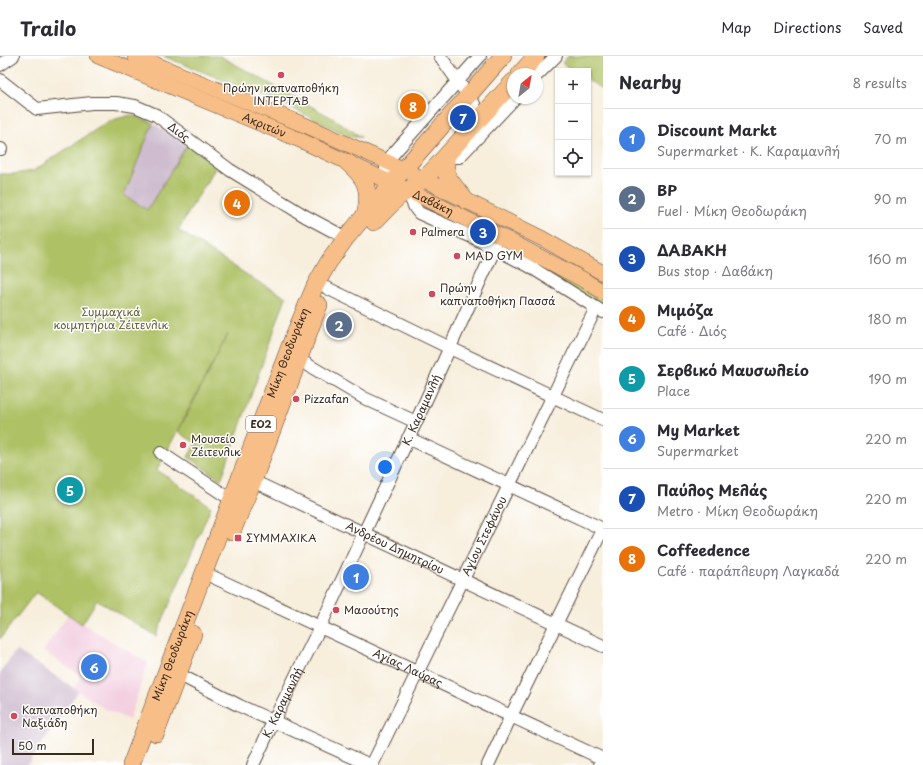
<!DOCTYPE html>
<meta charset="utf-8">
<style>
:root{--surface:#fff;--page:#f2f2f3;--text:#2b2b33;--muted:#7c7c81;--line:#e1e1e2;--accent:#0f766e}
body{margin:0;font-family:"Playpen Sans",sans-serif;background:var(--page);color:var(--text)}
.controls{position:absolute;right:12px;top:12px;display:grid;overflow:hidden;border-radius:0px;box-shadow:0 1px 3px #0004}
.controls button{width:36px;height:36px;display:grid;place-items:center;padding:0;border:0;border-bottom:1px solid var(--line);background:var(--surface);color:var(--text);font:20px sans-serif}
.compass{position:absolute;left:507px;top:12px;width:36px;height:36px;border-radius:50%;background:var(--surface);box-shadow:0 1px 3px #0004;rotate:31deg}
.scale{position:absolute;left:12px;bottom:10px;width:82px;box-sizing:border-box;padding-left:4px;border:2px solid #3b2a1e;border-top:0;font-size:11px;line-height:14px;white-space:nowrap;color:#3b2a1e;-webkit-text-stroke:3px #fff;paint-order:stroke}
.you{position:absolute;left:385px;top:411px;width:14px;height:14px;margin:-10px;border:3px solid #fff;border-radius:50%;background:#1a73e8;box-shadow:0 0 0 6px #1a73e833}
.badge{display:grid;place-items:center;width:26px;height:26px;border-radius:50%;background:var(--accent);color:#fff;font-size:13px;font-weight:700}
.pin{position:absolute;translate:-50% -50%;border:2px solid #fff;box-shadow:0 1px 4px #0006}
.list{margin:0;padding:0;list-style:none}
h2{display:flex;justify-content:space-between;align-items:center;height:52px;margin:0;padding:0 16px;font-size:17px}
h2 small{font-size:13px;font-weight:400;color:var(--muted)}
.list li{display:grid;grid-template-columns:26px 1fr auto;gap:12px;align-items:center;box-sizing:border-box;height:60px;padding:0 16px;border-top:1px solid var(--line)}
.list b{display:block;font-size:15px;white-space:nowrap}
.list p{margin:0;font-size:13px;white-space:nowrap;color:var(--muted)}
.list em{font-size:13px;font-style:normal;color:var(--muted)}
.icon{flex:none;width:22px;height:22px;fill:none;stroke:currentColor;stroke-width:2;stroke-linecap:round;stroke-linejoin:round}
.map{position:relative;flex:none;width:603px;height:709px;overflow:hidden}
header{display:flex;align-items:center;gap:24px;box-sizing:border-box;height:56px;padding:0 20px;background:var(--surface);border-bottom:1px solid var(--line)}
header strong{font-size:19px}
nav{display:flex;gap:22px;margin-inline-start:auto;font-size:14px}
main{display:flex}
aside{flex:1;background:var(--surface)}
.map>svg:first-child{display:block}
</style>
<header>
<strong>Trailo</strong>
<nav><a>Map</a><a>Directions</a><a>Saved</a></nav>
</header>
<main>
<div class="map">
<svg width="603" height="709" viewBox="0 0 603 709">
<rect width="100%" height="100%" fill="#fff"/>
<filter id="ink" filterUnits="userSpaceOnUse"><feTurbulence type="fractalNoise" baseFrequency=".025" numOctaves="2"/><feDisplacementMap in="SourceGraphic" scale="8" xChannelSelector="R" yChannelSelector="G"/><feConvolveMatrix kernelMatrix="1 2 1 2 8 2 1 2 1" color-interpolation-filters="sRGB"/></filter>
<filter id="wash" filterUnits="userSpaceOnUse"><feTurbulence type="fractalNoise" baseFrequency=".012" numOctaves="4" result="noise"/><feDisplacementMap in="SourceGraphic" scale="16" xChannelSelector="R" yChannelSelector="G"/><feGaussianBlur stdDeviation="0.9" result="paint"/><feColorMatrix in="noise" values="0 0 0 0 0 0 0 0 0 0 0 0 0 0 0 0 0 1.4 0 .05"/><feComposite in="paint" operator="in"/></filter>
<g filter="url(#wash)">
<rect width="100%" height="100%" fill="#f7eedc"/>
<path fill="#f3cfe0" d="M68,559L148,607L129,664L105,653L74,632L81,620L43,595Z"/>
<path fill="#cfbdcf" d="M153,67L217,109L178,174L124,139Z
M16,594L104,652L78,635L27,709H0V617Z"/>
<path fill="#aec165" stroke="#747642" d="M163,0H220L334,63L361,81H351L283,48Z
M568,0H603V33L588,24V15H574L562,7Z
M131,59L153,67L124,139L147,154L187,89L217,109L178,174L255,224L286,241L221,424L188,401L196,387L178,376L228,278L157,414L211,451L156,580L97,544L82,568L36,536L0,583V118H13L33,115L109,65Z
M504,190L584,232L603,243V252L503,193Z"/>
</g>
<g filter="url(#ink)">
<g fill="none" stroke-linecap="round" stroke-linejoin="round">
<defs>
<g id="minor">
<path d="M440,0L474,48L476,67"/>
<path d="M0,9L13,0"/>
<path d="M537,19L556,0"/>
<path id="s1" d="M0,24L37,53L92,47H116L135,50L156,59L230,114L305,160L346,182"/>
<path d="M0,93H1"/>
<path d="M446,101H459L515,42"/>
<path d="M391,128L386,116V106L480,0"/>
<path d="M407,134L415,152L419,157L470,180L529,210L603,256"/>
<path d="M327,232L450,292L603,364"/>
<path d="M298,303L364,342L416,366"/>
<path d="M408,382L603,473"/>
<path d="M161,397L232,444"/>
<path id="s2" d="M253,425L603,590"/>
<path id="s3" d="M213,521L603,703L600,709"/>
<path d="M178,618L240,650L370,709"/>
<path id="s4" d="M253,709L273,666L320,571L416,366L495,192"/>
<path id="s5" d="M372,709L596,252"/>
<path d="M488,709L511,660L603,472"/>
</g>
<g id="major">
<path id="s6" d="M98,0L300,84L428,144L508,184L584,224L603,236"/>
<path d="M135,0L307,70L403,113L543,183L603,217"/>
</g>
<g id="highway">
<path d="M520,18L536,0"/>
<path d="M446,101V116L448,122L466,145"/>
<path d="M347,106C367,123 371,134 365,159"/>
<path d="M374,166L397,142L424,123L433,114L513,26"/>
<path d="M232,476L253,425L319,249"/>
<path d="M156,677L193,578"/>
<path id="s7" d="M131,709L293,282L315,230L328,207L346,182L391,128L503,0"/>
</g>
</defs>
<use href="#minor" stroke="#57473a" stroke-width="14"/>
<use href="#major" stroke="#57473a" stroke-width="16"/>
<use href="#highway" stroke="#57473a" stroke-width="18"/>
<use href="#minor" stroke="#fff" stroke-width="12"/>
<use href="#major" stroke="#f7be88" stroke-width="15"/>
<use href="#highway" stroke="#f7be88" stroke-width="17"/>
</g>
</g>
<g fill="#d1495b" stroke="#fff" stroke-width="1.5">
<circle cx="281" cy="19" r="4"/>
<circle cx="413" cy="176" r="4"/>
<circle cx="457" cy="200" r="4"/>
<circle cx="432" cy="238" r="4"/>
<circle cx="296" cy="343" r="4"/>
<circle cx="183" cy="389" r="4"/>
<rect x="234" y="478" width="8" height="8" rx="2"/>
<circle cx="336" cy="554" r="4"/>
<circle cx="14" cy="660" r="4"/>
</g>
<g text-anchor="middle" stroke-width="3" stroke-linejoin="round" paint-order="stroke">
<rect fill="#fff" stroke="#766a62" stroke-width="1" x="246" y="360" width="30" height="16" rx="3"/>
<g font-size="10" font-weight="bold" fill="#3b2a1e">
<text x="261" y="372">ΕΟ2</text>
</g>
<g font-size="11" fill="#3b2a1e" stroke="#fff" text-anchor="start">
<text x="281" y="36" text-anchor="middle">Πρώην καπναποθήκη<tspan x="281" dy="13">ΙΝΤΕΡΤΑΒ</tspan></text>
<text x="421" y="180">Palmera</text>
<text x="465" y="204">MAD GYM</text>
<text x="440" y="236">Πρώην<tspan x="440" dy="13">καπναποθήκη Πασσά</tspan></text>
<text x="304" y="347">Pizzafan</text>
<text x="191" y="387">Μουσείο<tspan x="191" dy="13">Ζέιτενλικ</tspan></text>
<text x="246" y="486">ΣΥΜΜΑΧΙΚΑ</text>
<text x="344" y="558">Μασούτης</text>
<text x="22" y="658">Καπναποθήκη<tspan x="22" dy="13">Ναξιάδη</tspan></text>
</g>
<g font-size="11" fill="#3b2a1e" stroke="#fff">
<text dy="4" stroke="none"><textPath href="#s6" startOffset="180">Ακριτών</textPath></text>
<text dy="4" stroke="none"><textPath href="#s1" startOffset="197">Διός</textPath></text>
<text dy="4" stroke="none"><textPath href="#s6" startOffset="366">Δαβάκη</textPath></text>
<text dy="4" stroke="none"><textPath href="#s7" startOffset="441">Μίκη Θεοδωράκη</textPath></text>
<text dy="4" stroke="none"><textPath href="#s4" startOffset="393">Κ. Καραμανλή</textPath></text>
<text dy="4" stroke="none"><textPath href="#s5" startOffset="255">Αγίου Στεφάνου</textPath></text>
<text dy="4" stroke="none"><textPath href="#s2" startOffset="157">Ανδρέου Δημητρίου</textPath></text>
<text dy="4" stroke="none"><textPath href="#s7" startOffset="117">Μίκη Θεοδωράκη</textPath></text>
<text dy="4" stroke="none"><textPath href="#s3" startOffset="215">Αγίας Λαύρας</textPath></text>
<text dy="4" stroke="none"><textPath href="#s4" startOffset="69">Κ. Καραμανλή</textPath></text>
</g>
<g font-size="11" fill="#635f37" stroke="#fff">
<text x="111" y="260">Συμμαχικά<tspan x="111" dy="13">κοιμητήρια Ζέιτενλικ</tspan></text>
</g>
</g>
</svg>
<div class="controls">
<button>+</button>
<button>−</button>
<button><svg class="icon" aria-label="locate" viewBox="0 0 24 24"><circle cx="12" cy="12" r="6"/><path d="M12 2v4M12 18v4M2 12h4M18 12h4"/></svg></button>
</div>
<svg class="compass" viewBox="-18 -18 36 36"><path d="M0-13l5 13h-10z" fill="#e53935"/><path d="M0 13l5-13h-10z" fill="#7c7c81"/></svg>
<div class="scale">50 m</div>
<div class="you"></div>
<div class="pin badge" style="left:356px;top:521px;background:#3f7fe0">1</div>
<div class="pin badge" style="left:339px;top:269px;background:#5c6f8a">2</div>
<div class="pin badge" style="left:483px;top:176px;background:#1a4fb4">3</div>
<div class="pin badge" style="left:237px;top:147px;background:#e8710a">4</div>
<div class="pin badge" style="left:70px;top:434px;background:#0f9aa8">5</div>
<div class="pin badge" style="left:94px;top:611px;background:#3f7fe0">6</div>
<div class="pin badge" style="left:463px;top:62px;background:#1a4fb4">7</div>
<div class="pin badge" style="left:413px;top:50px;background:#e8710a">8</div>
</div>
<aside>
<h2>Nearby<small>8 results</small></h2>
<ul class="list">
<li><span class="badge" style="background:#3f7fe0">1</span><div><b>Discount Markt</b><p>Supermarket · Κ. Καραμανλή</p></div><em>70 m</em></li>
<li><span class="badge" style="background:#5c6f8a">2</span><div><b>BP</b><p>Fuel · Μίκη Θεοδωράκη</p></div><em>90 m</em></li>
<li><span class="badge" style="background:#1a4fb4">3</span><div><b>ΔΑΒΑΚΗ</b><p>Bus stop · Δαβάκη</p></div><em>160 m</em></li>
<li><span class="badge" style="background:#e8710a">4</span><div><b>Μιμόζα</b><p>Café · Διός</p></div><em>180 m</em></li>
<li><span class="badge" style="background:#0f9aa8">5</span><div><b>Σερβικό Μαυσωλείο</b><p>Place</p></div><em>190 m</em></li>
<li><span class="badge" style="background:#3f7fe0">6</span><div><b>My Market</b><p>Supermarket</p></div><em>220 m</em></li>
<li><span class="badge" style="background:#1a4fb4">7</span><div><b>Παύλος Μελάς</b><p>Metro · Μίκη Θεοδωράκη</p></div><em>220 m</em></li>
<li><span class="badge" style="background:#e8710a">8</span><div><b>Coffeedence</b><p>Café · παράπλευρη Λαγκαδά</p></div><em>220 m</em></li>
</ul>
</aside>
</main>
